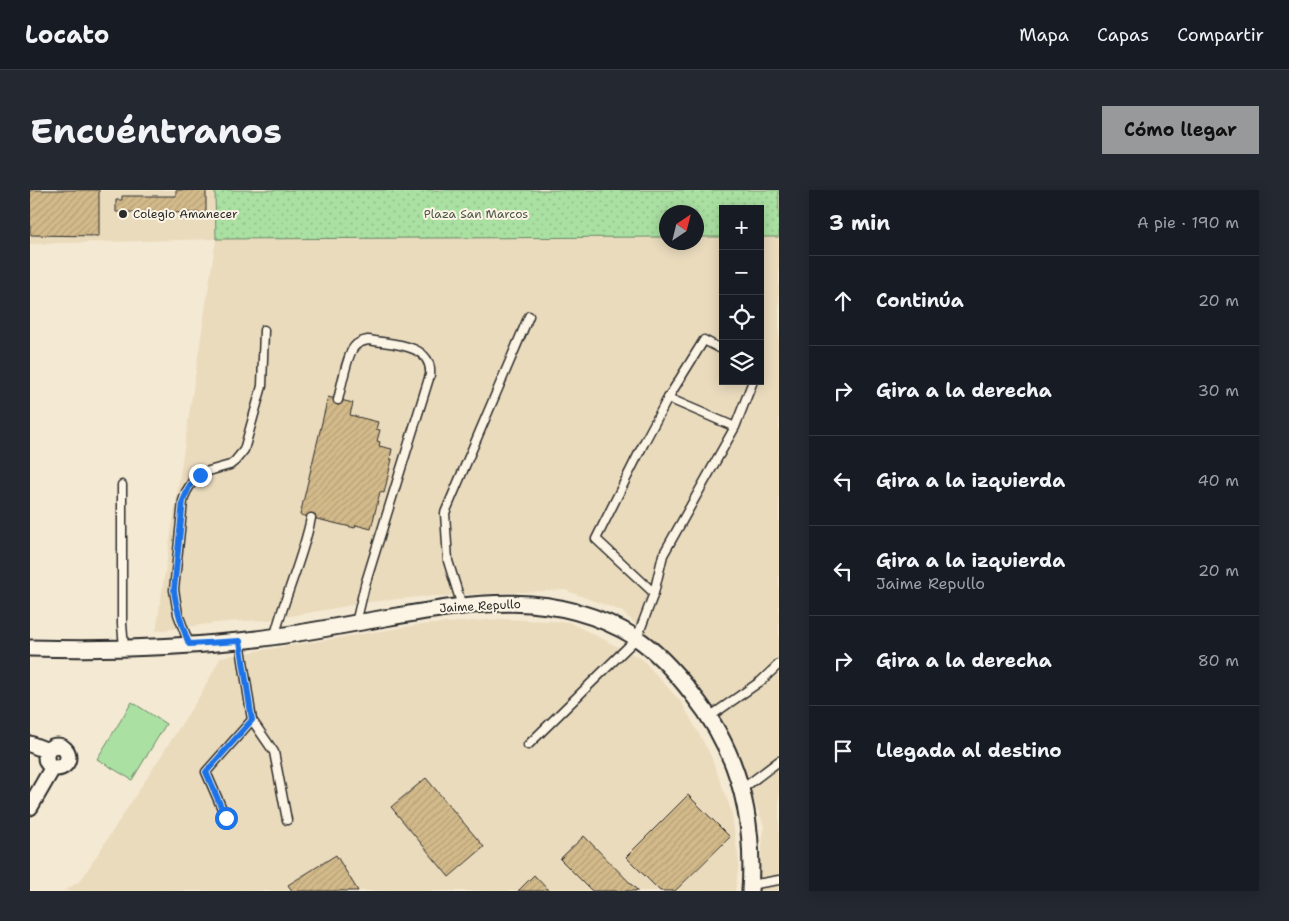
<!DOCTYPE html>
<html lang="es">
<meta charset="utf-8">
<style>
:root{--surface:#171b24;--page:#242831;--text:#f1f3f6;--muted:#9ea1a6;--line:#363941;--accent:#98999b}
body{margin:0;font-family:"Shantell Sans",sans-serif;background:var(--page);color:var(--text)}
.controls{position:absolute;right:15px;top:15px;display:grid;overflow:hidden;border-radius:0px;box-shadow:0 2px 12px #0003}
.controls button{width:45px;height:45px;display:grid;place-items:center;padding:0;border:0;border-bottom:1px solid var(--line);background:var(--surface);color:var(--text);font:25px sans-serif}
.compass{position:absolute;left:629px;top:15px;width:45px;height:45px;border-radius:50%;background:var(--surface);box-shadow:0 2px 12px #0003;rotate:35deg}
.stop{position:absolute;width:15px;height:15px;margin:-11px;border:4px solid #1a73e8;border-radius:50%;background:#fff}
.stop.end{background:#1a73e8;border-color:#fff;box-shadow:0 1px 5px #0008}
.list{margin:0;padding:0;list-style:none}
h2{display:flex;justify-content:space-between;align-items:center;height:65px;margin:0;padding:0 20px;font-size:21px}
h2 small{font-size:16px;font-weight:400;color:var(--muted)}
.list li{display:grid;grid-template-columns:32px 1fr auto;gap:15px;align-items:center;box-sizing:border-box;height:90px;padding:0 20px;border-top:1px solid var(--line)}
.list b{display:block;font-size:19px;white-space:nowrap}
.list p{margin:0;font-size:16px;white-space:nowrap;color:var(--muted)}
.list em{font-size:16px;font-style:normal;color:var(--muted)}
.icon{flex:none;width:28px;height:28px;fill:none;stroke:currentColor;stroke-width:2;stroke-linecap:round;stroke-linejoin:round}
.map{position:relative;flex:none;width:749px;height:701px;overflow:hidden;border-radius:0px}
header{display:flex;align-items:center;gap:30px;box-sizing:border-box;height:70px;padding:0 25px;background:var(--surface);border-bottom:1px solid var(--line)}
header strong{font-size:24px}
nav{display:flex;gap:28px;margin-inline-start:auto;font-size:18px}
.intro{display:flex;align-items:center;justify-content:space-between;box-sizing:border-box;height:120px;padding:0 30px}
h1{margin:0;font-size:35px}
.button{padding:12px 22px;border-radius:0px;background:var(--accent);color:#111;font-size:18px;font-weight:700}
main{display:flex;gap:30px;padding:0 30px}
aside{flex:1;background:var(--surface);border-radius:0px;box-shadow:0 2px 12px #0003}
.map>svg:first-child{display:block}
</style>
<header>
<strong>Locato</strong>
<nav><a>Mapa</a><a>Capas</a><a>Compartir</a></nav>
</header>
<div class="intro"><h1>Encuéntranos</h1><a class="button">Cómo llegar</a></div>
<main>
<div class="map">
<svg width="749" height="701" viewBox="0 0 749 701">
<defs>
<pattern id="park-dots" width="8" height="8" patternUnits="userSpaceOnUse" patternTransform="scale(1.25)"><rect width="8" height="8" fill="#aae0a2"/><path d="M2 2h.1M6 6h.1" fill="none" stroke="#92c08c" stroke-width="1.8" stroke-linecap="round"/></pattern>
<pattern id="building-hatch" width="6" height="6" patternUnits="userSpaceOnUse" patternTransform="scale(1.25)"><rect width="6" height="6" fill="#d3ba8a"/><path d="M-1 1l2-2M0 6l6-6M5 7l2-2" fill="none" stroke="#b5a077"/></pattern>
</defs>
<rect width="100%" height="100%" fill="#f4e9d3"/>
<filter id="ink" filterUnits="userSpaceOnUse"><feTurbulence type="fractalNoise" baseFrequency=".02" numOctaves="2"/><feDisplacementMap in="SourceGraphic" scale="10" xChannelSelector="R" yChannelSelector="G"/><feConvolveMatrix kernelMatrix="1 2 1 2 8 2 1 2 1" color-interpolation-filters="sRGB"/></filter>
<g filter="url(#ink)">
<path fill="#eadbbd" d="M0,0H185L187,49L636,47V52H666L667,47H693V191H730V47H749V701H728L734,636L688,521L644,469L591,421L535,400L390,407L339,412L238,430L194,432L126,441L186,49L0,54Z
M472,429L539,432L612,469L652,513L680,564L701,620L709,673L705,701H34L51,690L169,507L191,467L388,435Z"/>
<path fill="#aae0a2" stroke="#6a8666" d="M102,512L136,534L102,590L67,569Z"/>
<path fill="url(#park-dots)" stroke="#6a8666" d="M185,0H749V47H730V19H693V47H667L666,22H636V47L186,49Z"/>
<path fill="url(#building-hatch)" stroke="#2b2b2b" d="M0,0H69V46L0,45Z
M146,0H176V23L86,22V10H92V6H146Z
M298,207L323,213L320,225L348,232L346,239L350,240L347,251L350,252L349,256L362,259L360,269H362L354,303L350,302L341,339L326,335L325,338L270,325Z
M396,588L454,657L419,687L361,617Z
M658,605L700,647L645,701H630L596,667Z
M554,646L608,701H562L530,669Z
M306,665L328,701H262L258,695Z
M504,685L519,701H488Z"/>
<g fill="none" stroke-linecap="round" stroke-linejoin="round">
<defs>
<path id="service" d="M693,160L674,150L638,208L615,251L566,349L624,403L633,365L705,237L723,191
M638,208L705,237
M308,210C311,198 317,165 324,157C328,152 333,151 338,150C360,154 403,153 400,185L335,395L326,433
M92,295V434L94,458
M432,416L418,371L415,323L499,126
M245,445C255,405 273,368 281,328
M210,451L222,530L244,562L257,630
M159,454L148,424L144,400L153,311L156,302L164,289L175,282L200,275L205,271L214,260L232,196L234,140
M679,527L731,491L749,474
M498,555L607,448L624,403
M712,599L749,571
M196,628L176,582L222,530
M720,695L749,690"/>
<path id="minor" d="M0,458C69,460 140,458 209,451C248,447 288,440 326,433C423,417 515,392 605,447C628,462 647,484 663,505C709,562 725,629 720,701
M0,554L18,561
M16 567a11 11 0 1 1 22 0a11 11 0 1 1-22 0Z
M0,617L23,577"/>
</defs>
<use href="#service" stroke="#2b2b2b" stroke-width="11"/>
<use href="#minor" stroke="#2b2b2b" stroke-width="19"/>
<use href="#service" stroke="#fcf5e5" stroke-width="8"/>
<use href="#minor" stroke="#fcf5e5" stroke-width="15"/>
</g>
</g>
<g fill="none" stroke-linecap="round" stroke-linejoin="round" filter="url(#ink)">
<path stroke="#1a73e8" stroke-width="6" d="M170,285L160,295L153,311L144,400C146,419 152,436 159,454L210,451L222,530L176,582L196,628"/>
</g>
<circle fill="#2b2b2b" stroke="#fcf5e5" stroke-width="2" cx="93" cy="24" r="5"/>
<g text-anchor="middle" stroke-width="4" stroke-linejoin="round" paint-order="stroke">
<g font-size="12" fill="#2b2b2b" stroke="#fcf5e5" text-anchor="start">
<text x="103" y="28">Colegio Amanecer</text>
</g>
<g font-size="12" fill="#4b5849" stroke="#fcf5e5">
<text x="446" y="28">Plaza San Marcos</text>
</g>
<g font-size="12" fill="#2b2b2b" stroke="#fcf5e5">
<text transform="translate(450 416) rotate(-3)" y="4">Jaime Repullo</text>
</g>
</g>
</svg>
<div class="controls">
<button>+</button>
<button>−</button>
<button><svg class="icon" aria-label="locate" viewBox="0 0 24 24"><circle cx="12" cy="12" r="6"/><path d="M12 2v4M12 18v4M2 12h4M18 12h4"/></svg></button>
<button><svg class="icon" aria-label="layers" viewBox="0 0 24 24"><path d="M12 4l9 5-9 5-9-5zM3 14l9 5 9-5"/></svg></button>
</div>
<svg class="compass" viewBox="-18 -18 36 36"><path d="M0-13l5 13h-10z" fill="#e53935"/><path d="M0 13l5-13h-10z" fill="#9ea1a6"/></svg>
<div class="stop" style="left:196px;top:628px"></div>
<div class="stop end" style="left:170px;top:285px"></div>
</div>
<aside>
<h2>3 min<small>A pie · 190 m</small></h2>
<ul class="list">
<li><svg class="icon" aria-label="ahead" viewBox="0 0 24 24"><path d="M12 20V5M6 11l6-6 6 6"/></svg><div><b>Continúa</b></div><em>20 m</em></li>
<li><svg class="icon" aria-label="right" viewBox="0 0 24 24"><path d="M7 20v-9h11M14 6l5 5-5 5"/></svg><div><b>Gira a la derecha</b></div><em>30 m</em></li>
<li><svg class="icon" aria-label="left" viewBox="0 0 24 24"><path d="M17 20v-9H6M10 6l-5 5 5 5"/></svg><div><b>Gira a la izquierda</b></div><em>40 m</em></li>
<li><svg class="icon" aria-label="left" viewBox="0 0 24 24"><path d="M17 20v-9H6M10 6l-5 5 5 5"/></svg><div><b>Gira a la izquierda</b><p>Jaime Repullo</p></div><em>20 m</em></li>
<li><svg class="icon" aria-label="right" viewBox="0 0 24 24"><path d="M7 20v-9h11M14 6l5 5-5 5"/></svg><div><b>Gira a la derecha</b></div><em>80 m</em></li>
<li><svg class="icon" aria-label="arrive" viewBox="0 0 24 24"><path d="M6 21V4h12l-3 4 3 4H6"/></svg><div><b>Llegada al destino</b></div></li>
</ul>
</aside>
</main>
